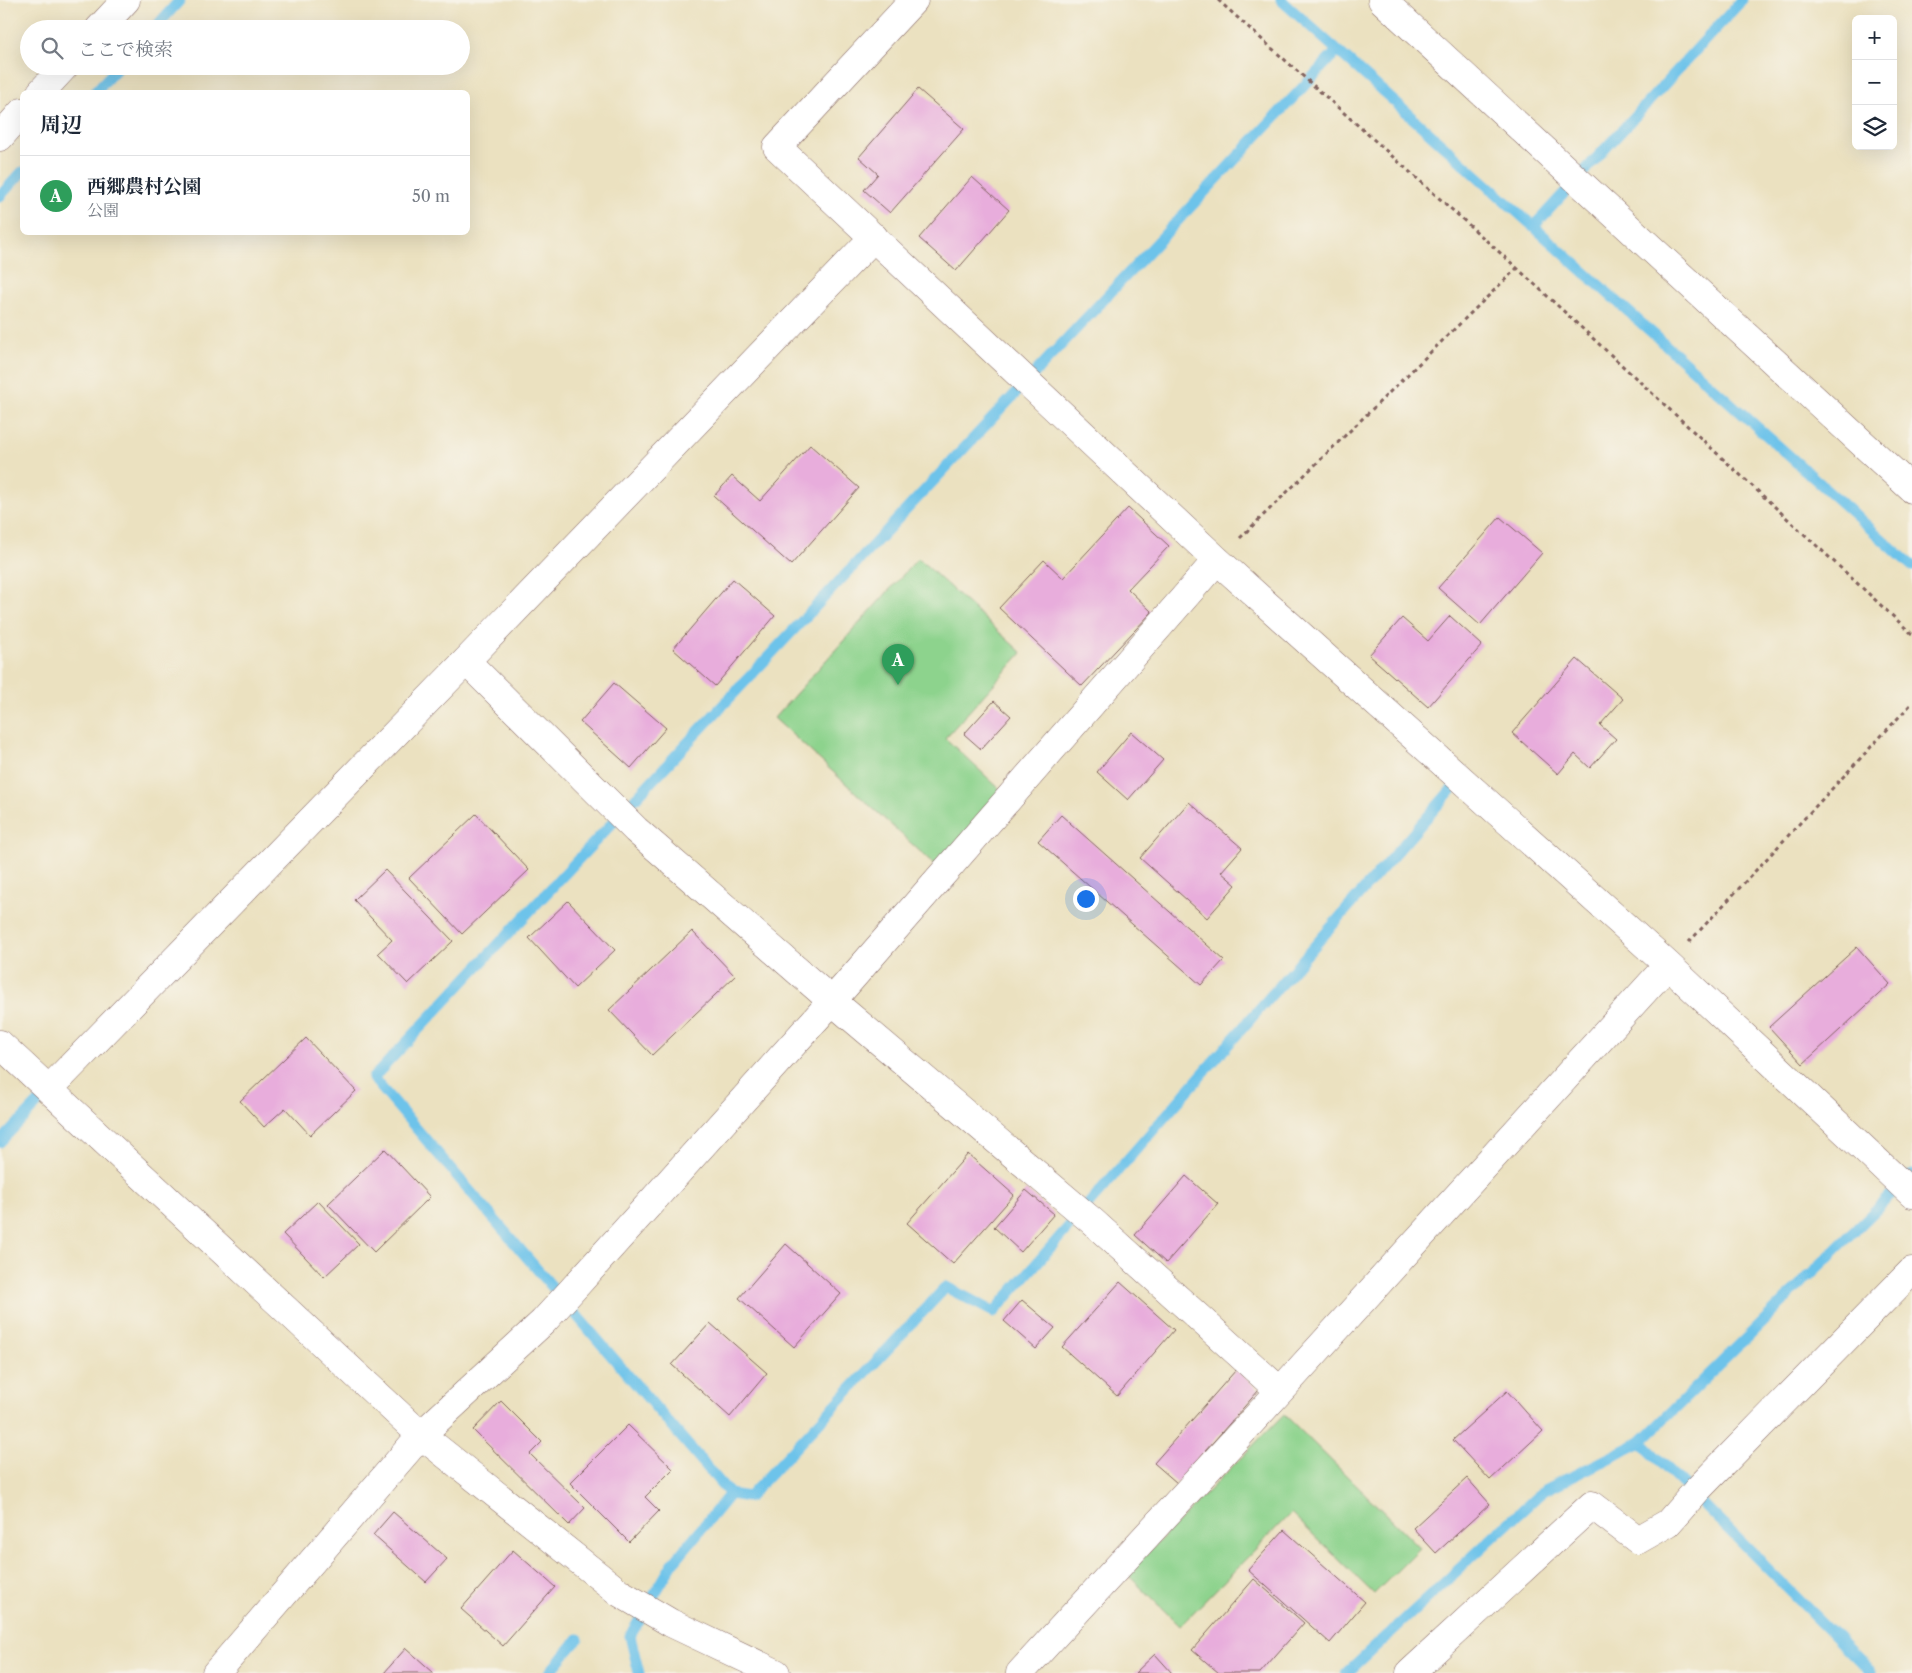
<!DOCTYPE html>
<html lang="ja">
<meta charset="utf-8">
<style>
:root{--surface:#fff;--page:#f6f6f7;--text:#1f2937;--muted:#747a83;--line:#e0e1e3;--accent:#7c3aed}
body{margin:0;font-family:"Libre Caslon Text","Noto Serif JP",serif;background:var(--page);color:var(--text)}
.controls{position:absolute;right:15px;top:15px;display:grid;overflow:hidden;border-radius:8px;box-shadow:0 5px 20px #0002}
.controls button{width:45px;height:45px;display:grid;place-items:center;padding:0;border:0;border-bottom:1px solid var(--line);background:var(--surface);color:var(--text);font:25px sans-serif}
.you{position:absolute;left:1085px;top:898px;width:18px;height:18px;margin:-12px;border:4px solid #fff;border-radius:50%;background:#1a73e8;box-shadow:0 0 0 8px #1a73e833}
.badge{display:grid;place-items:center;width:32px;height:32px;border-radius:50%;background:var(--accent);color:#fff;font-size:16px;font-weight:700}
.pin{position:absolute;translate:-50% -41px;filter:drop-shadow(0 1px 2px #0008)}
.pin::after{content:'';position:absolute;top:26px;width:18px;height:15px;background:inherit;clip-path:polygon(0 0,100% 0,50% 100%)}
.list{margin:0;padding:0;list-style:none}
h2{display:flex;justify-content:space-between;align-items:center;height:65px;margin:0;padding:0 20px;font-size:21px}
h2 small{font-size:16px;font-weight:400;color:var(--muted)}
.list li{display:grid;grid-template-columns:32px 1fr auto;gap:15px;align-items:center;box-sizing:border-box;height:80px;padding:0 20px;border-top:1px solid var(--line)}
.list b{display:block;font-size:19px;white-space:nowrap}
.list p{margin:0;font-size:16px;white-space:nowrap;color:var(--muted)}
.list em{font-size:16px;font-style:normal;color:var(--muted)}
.icon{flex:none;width:28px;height:28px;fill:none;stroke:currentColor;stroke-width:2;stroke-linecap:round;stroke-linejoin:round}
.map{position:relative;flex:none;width:1912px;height:1673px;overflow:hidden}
.search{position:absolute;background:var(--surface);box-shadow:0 5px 20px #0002;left:20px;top:20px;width:450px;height:55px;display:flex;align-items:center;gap:12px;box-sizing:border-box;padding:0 18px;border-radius:28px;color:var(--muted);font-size:19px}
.panel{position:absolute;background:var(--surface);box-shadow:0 5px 20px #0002;left:20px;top:90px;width:450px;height:145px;border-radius:8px}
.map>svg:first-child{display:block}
</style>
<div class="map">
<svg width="1912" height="1673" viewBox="0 0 1912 1673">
<rect width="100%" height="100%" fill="#f7f3e8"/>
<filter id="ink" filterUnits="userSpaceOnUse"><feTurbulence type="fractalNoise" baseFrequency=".02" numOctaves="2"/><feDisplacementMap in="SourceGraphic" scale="10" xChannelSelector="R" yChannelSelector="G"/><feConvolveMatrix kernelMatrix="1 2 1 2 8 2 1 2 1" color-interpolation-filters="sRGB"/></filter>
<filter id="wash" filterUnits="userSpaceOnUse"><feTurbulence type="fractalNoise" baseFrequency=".0096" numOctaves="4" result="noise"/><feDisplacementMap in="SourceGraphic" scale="20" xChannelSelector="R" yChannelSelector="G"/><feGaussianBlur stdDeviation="1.12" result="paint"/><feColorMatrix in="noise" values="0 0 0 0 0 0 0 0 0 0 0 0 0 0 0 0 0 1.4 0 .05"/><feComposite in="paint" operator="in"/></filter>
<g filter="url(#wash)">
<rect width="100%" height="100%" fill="#ebe1c0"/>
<path fill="#8dd38d" stroke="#6c795c" d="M918,558L1022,653L945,738L1003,792L936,866L774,718Z
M1284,1414L1420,1548L1374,1594L1291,1513L1180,1626L1127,1574Z"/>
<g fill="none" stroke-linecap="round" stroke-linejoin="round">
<path stroke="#6dc3ea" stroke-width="11" d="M1281,0L1912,566
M154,29L180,0
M95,92L119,66
M0,196L22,172
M1533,227L1742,0
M0,1142L39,1102
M1641,1442L1872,1673
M730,1494L749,1497L946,1287L994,1312L1451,790
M549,1673L578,1639
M639,1673L630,1636L673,1563L730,1494L373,1078L1337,51
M1347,1673L1543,1491L1641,1442L1912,1174"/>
</g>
<g id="blocks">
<path fill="#e8addc" d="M918,89L964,129L890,213L864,190L878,174L859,157Z
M972,177L1009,210L956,271L919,238Z
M810,445L859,488L791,565L714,496L732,476L760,501Z
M1128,508L1169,546L1128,589L1152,612L1082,686L999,608L1044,560L1063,578Z
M1500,517L1542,553L1480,625L1438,588Z
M733,579L775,616L715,686L673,649Z
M1450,616L1482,645L1428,707L1369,655L1402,618L1428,641Z
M1577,659L1623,699L1600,725L1616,739L1590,768L1575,754L1558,774L1512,733Z
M614,683L666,728L631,768L580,722Z
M994,701L1011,716L981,749L964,734Z
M1131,732L1163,760L1128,800L1097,772Z
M1189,802L1242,848L1221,872L1236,885L1207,918L1140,858Z
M476,814L529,870L462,934L409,878Z
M1061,815L1224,960L1201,985L1038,841Z
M385,870L453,941L408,984L378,953L392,940L354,900Z
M568,901L615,950L575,988L529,938Z
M692,931L735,976L652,1055L609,1010Z
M1857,947L1890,984L1803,1064L1769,1027Z
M306,1038L356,1091L310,1135L285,1108L264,1127L240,1101Z
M385,1149L430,1197L374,1252L328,1204Z
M968,1154L1014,1195L953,1264L907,1223Z
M1186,1176L1218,1204L1166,1263L1135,1235Z
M1026,1190L1054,1214L1021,1252L994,1227Z
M318,1201L359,1244L324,1277L283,1234Z
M786,1244L841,1294L794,1347L739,1298Z
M1120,1282L1174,1330L1117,1396L1062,1347Z
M1022,1300L1055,1328L1036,1349L1004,1321Z
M710,1323L767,1373L730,1417L672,1365Z
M1236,1370L1259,1390L1177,1483L1154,1463Z
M1507,1391L1543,1431L1490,1480L1453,1440Z
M501,1401L542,1442L530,1454L585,1508L569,1525L473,1430Z
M628,1425L673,1469L645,1497L659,1511L629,1542L570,1483Z
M1467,1478L1490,1504L1436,1553L1413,1528Z
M393,1512L447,1559L426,1582L373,1535Z
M1284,1530L1365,1602L1330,1643L1248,1570Z
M513,1550L555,1587L503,1646L461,1609Z
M1254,1579L1304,1623L1260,1673H1219L1192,1650Z
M406,1648L434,1673H384Z
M1155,1654L1172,1673H1135Z"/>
</g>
</g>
<g filter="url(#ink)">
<use href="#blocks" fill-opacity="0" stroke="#82635f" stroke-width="1"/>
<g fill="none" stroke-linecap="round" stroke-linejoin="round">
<defs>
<path id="street" d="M914,0L777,147L1217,560L1668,965L1912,1194
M1382,0L1912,489
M99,29L126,0
M41,92L65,66
M0,137L22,112
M466,661L636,830L832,1001L1092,1221L1280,1391
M0,1044L421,1435L620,1593L671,1623L776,1673
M50,1088L466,661L874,237
M216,1673L421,1435L543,1322L573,1289L832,1001L1217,560
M1020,1673L1280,1391L1668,965
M1410,1673L1592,1505L1638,1540L1668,1523L1698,1489L1912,1271"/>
</defs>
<use href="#street" stroke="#82635f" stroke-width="29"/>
<path stroke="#82635f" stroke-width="3" stroke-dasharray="4 4" stroke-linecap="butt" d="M1218,0L1517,268L1912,634
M1240,538L1517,268
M1689,942L1912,703"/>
<use href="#street" stroke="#fff" stroke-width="28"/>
</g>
</g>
</svg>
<div class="controls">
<button>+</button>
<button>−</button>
<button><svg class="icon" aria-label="layers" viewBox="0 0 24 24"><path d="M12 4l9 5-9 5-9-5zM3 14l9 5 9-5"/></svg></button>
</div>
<div class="you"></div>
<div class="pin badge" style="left:898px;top:685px;background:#2e9e5b">A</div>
<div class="search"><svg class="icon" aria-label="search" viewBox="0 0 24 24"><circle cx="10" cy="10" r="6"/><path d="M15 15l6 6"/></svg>ここで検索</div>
<section class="panel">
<h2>周辺<small></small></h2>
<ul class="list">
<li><span class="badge" style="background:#2e9e5b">A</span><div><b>西郷農村公園</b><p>公園</p></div><em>50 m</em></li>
</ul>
</section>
</div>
